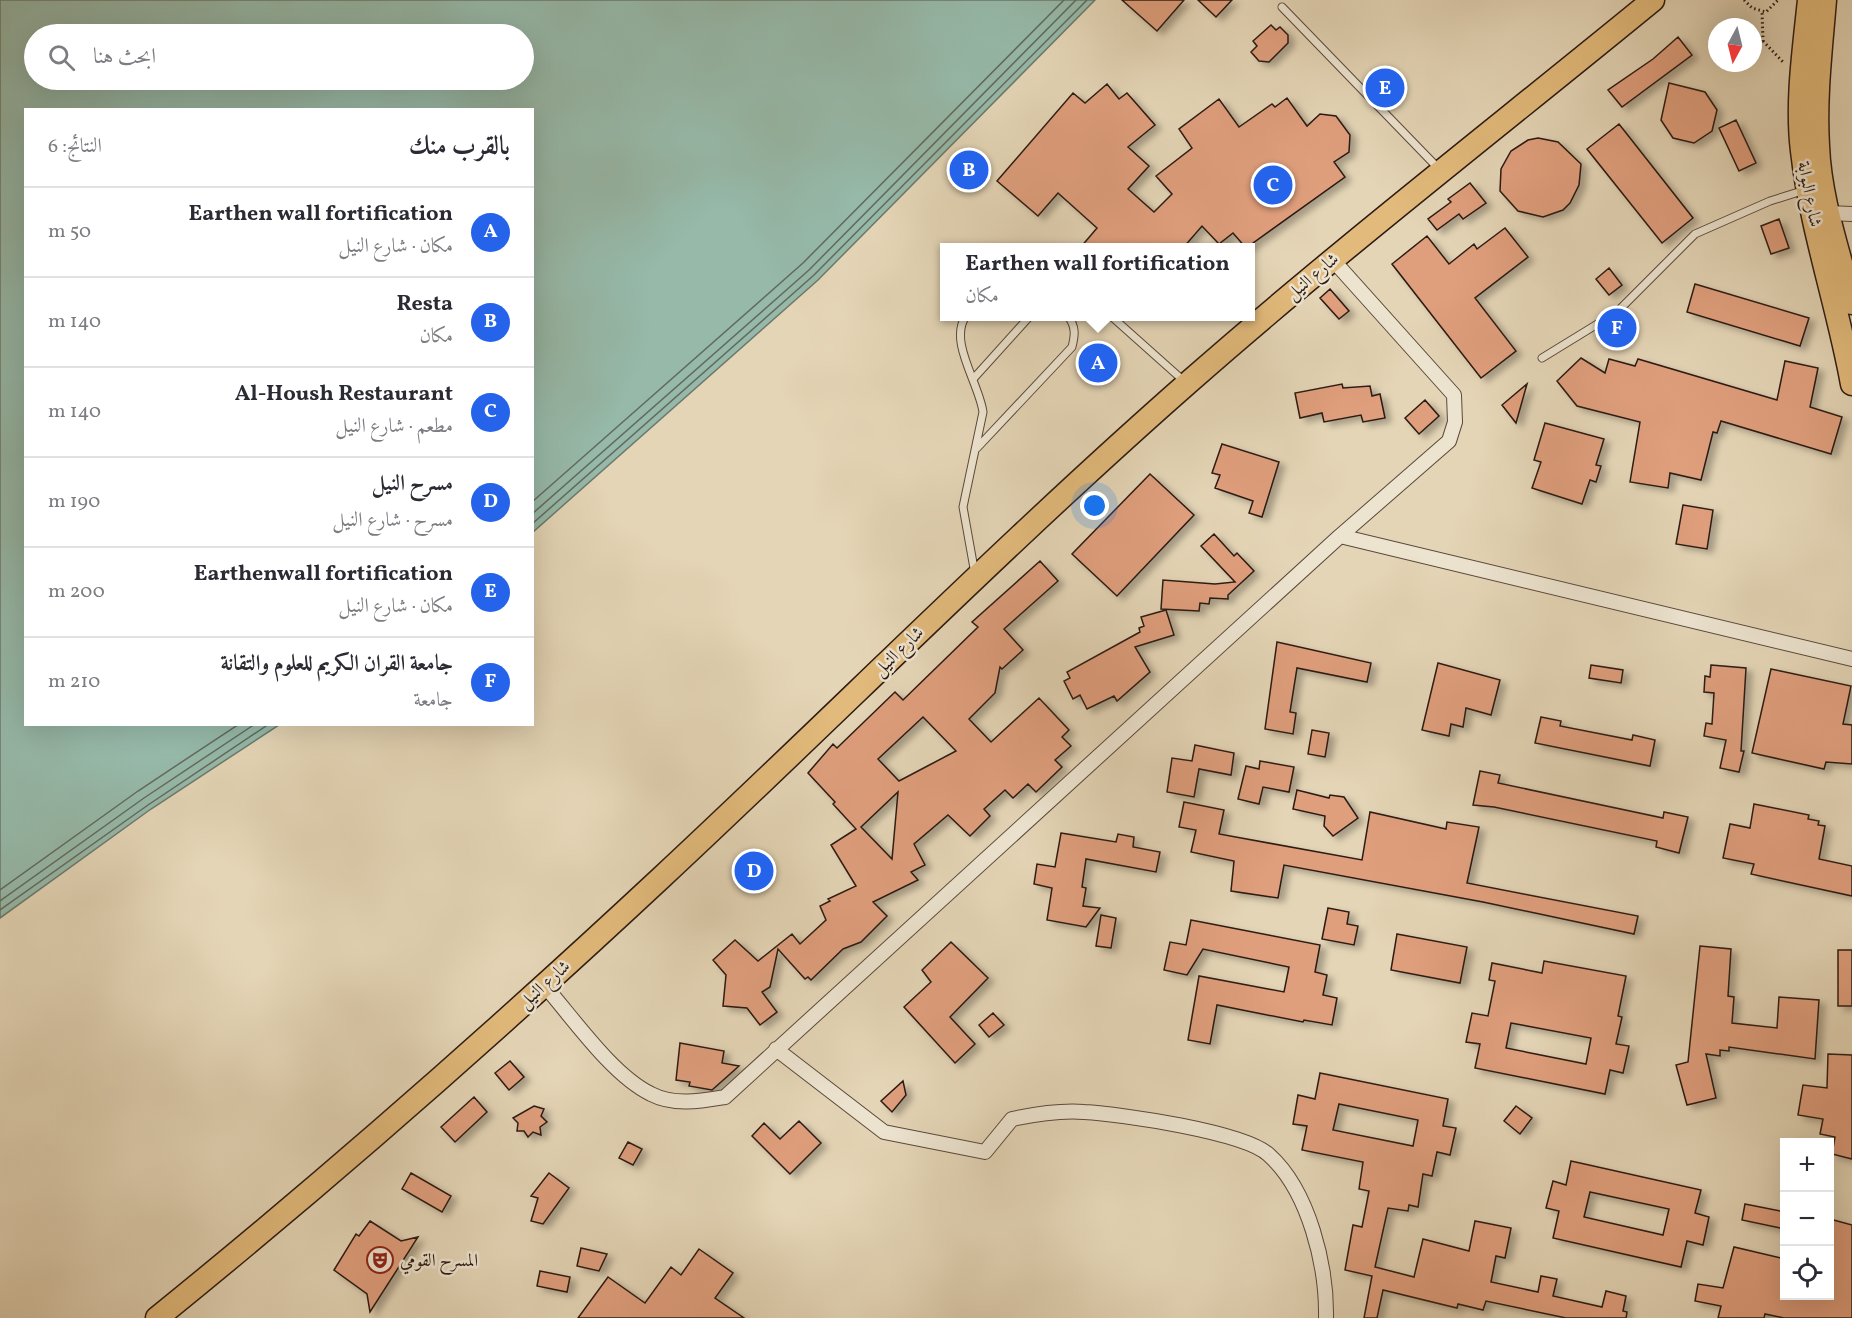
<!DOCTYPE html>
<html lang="ar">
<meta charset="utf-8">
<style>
:root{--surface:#fff;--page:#f2f2f3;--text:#2b2b33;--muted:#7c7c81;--line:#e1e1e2;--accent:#2563eb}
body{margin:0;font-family:Vollkorn,Amiri,serif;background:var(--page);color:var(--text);direction:rtl}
.controls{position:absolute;right:18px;bottom:18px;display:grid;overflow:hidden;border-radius:0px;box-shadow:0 6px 24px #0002}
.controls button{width:54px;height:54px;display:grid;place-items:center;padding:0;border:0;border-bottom:2px solid var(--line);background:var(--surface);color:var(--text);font:30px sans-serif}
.compass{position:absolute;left:1708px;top:18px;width:54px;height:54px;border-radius:50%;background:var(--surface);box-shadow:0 6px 24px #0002;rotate:187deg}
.you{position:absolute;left:1095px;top:506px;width:21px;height:21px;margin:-15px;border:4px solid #fff;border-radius:50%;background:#1a73e8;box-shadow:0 0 0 9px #1a73e833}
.badge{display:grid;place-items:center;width:39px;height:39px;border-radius:50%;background:var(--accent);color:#fff;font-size:20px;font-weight:700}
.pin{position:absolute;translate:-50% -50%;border:3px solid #fff;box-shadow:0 2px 6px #0006}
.popup{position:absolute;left:940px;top:243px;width:315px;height:78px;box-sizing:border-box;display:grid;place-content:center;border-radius:0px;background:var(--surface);filter:drop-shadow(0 2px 4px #0005);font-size:20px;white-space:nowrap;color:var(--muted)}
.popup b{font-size:22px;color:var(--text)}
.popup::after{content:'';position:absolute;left:50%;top:100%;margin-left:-12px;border:12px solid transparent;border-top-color:var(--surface)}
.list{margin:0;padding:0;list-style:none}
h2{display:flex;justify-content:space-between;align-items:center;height:78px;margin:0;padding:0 24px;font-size:26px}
h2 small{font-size:20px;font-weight:400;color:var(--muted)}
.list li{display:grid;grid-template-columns:39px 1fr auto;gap:18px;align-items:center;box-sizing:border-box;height:90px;padding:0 24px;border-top:2px solid var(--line)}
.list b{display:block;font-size:22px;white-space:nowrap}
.list p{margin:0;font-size:20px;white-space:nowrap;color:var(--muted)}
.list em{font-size:20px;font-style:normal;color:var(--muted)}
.icon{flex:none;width:33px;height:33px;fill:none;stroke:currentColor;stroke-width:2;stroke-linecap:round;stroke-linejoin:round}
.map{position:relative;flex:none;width:1852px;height:1318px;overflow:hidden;direction:ltr}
.search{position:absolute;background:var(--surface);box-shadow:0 6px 24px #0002;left:24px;top:24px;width:510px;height:66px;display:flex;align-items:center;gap:15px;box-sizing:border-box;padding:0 21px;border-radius:33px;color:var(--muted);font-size:22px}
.panel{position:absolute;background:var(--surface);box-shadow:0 6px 24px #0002;left:24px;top:108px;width:510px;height:618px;border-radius:0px;direction:rtl}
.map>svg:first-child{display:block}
</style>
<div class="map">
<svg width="1852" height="1318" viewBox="0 0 1852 1318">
<defs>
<filter id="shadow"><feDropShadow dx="6" dy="4" stdDeviation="3" flood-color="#0004"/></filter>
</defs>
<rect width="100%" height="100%" fill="#e4d5b6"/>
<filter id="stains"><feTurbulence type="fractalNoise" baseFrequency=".00333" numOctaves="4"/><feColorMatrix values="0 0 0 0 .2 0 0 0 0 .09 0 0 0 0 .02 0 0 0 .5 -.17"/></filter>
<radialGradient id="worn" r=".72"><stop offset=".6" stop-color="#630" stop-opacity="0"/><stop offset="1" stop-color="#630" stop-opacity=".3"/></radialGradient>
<path fill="#96b9a9" stroke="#6c796d" stroke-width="1.5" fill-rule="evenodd" d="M0,0H1095L818,280L533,532L532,110H26V724L279,725L151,809L0,918ZM34,34H524V80H34Z"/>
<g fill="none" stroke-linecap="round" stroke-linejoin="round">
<path stroke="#616a5e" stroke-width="1.5" d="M532,502L803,263L1064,0
M532,514L809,270L1076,0
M532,524L814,275L1087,0
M0,890L138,791L239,724
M0,901L144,798L255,724
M0,910L148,805L269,724"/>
</g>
<path fill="#df9e7b" stroke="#2c1a13" stroke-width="1.5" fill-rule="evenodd" filter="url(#shadow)" d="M1122,0H1184L1157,31Z
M1198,0H1232L1216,17Z
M1271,25L1276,30L1280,27L1288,35V43L1269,62L1259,61L1251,52L1257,46L1253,41Z
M1678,37L1692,55L1622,107L1608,90L1653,59Z
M1669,83L1705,92L1717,110L1712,131L1694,143L1673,138L1661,120Z
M1107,84L1119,99L1127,93L1155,125L1128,147L1149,166L1128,189L1154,212L1172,194L1156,176L1192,148L1179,129L1219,99L1239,127L1272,104L1275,107L1287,98L1307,126L1320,114L1336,116L1350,135L1349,152L1334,162L1345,177L1246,248L1233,233L1219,244L1202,226L1183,248H1080L1097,228L1058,193L1038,216L997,181L1073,93L1085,103Z
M1736,120L1756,163L1739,171L1719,128Z
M1619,124L1693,218L1662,243L1587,149Z
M1538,138L1558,142L1581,164L1579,185L1570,203L1563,210L1543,217L1518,211L1500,191L1501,169L1511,151L1528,140Z
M1470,183L1486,203L1463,219L1459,214L1437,230L1428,219L1451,202L1448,199Z
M1779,219L1789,248L1771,254L1761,226Z
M1505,228L1528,257L1475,298L1516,351L1481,378L1392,264L1427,236L1449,264L1474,244L1477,249Z
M1609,268L1622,285L1609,295L1596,279Z
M1695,284L1809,318L1800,346L1687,312Z
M1330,289L1349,311L1339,319L1320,298Z
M1581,358L1605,373L1609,359L1635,366L1638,359L1777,400L1785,361L1818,368L1810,407L1842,417L1831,454L1721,421L1717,433L1713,432L1701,480L1670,473L1668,488L1630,482L1640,422L1577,406L1557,381Z
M1342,384L1343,388L1370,386L1372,396L1380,394L1385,418L1363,422L1361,415L1324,422L1322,413L1300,418L1295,393Z
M1527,384L1516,423L1502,405Z
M1425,400L1439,416L1419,434L1405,418Z
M1545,423L1604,439L1596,465L1601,466L1596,482L1590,480L1582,504L1532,488L1541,462L1534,460Z
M1222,444L1279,462L1262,517L1249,513L1253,501L1215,488L1220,475L1212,473Z
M1150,474L1194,515L1117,596L1072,554Z
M1683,505L1713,510L1707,549L1676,544Z
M1214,534L1234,556L1237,553L1254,571L1228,595V599L1210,598L1209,604L1200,603L1199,611L1161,609L1163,580L1215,584L1235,582L1201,546Z
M1040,561L1058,581L1004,629L1023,650L1002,669L1000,667L995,693L969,719L991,742L1039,698L1069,730L1062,737L1071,746L1055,760L1062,767L1036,792L1028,784L1013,798L1005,790L984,809L990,816L970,836L948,815L914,844L925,865L911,872L918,880L873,902L887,916L861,942L843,949L811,980L808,977L805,979L778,949L770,987L762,992L777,1012L760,1025L747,1008L723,1006L726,975L713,960L735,940L758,961L792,934L800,944L826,920L820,906L830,901L828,899L856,886L831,845L856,829L833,804L835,802L808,773L833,744L837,748L895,692L903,700L978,627L972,622ZM923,717L956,751L899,781L878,759ZM898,792L892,859L861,827Z
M1166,610L1174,635L1135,647L1150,672L1117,701L1114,696L1087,709L1080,695L1073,699L1064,681L1070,678L1067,672L1140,632L1139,628L1144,626L1141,617Z
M1277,642L1371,663L1367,682L1297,668L1290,712L1296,713L1293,734L1265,729Z
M1438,663L1500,680L1491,715L1466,708L1463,727L1451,724L1449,736L1422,730Z
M1591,665L1623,670L1621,683L1589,678Z
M1711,665L1746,668L1741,751H1744L1739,772L1720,768L1726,740L1704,736L1706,723L1712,724L1714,693L1704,692L1705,676L1710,677Z
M1771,669L1851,686L1843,724L1852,725V764L1826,762L1824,769L1752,753Z
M1541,717L1561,721L1560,726L1632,740L1633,735L1655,740L1650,766L1535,743Z
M1312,730L1329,733L1325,757L1308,754Z
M1195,745L1234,753L1231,775L1199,769L1194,797L1167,792L1172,758L1192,761Z
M1260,761L1294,767L1289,792L1263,787L1259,804L1238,799L1246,766L1259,769Z
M1480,771L1500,775L1498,783L1663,818L1664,812L1688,817L1679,853L1656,847L1657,841L1494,807L1473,805Z
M1297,790L1329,798L1330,795L1344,797L1358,818L1333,836L1324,826L1325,816L1293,809Z
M1184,802L1224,810L1219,834L1362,860L1370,812L1446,829L1447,822L1479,827L1467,883L1638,916L1634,934L1483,902L1284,865L1278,898L1231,891L1234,861L1191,852L1196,830L1179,827Z
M1754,804L1809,815L1808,819L1819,821L1818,825L1825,826L1819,859L1852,866V896L1751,874L1754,864L1723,858L1730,824L1750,828Z
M1061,833L1116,842L1118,834L1134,837L1133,847L1160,852L1156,872L1086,859L1082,887L1086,888L1083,906L1100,908L1086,927L1047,920L1052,888L1034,884L1037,864L1055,867Z
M1328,908L1349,912L1347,924L1358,926L1354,945L1322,939Z
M1101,915L1116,918L1111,948L1096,946Z
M1191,920L1320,945L1315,972L1327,975L1323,995L1337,998L1332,1025L1304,1020L1303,1022L1217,1005L1210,1044L1188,1040L1199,976L1284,992L1289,967L1203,949L1187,975L1164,970L1170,942L1186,945Z
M1397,934L1467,947L1460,983L1391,970Z
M951,942L988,978L950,1017L975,1044L955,1063L904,1007L931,982L922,970Z
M1700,946L1731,949L1728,996L1734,997L1732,1023L1777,1028L1779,997L1819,1000L1815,1059L1729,1047V1051L1720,1050V1056L1706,1054L1716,1098L1687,1105L1676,1065L1688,1062Z
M1838,950H1852V1006H1838Z
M1544,961L1626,976L1618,1016L1622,1017L1616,1044L1629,1046L1623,1073L1610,1070L1605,1094L1475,1068L1480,1044L1466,1042L1472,1013L1488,1016L1495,981L1489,980L1492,963L1542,973ZM1511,1023L1591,1038L1586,1064L1506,1048Z
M993,1013L1004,1025L989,1037L979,1025Z
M680,1043L724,1051L722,1063L739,1066L712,1090L689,1086L690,1082L676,1080Z
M1828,1054L1852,1055V1159L1832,1154L1835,1137L1820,1134L1823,1119L1798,1115L1803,1085L1827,1088Z
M510,1061L524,1077L509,1090L495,1073Z
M1320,1073L1448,1099L1443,1126L1456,1128L1450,1155L1437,1152L1432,1176L1423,1174L1418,1207L1409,1205L1408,1211L1388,1208L1375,1267L1414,1277L1423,1239L1469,1251L1475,1221L1511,1228L1505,1258L1496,1256L1491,1282L1538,1292L1541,1276L1557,1279L1553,1296L1602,1307L1606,1291L1626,1296L1623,1311L1627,1312L1626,1318H1566L1486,1301L1483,1310L1458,1304L1457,1308L1383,1290L1377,1318H1364L1372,1276L1345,1270L1353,1225L1362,1227L1369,1191L1359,1189L1363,1162L1302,1150L1307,1126L1293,1124L1298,1095L1315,1099ZM1339,1104L1418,1120L1413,1146L1333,1130Z
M903,1081L906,1095L892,1112L881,1101Z
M474,1097L487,1112L455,1142L441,1127Z
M534,1106L544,1109L541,1116L547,1122L540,1127L541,1135L533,1132L528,1137L524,1131H517L518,1123L513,1118Z
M1516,1106L1532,1118L1520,1134L1504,1121Z
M799,1121L821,1143L790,1174L752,1136L764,1123L780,1139Z
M628,1142L642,1149L633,1165L619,1158Z
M1571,1161L1701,1190L1695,1213L1709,1217L1703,1245L1687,1241L1681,1267L1553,1238L1559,1211L1546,1208L1553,1181L1566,1185ZM1590,1192L1669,1209L1663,1235L1584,1217Z
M411,1173L451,1196L442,1212L402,1189Z
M549,1173L569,1188L543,1224L531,1221L538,1198L531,1196Z
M1745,1204L1785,1212V1229L1742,1220Z
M1830,1219L1852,1225V1318H1784L1765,1314L1764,1318H1718L1721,1306L1695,1301L1698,1284L1723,1288L1734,1247L1785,1259V1296H1830Z
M370,1221L401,1241L418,1237L370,1312L367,1294L334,1270L356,1234L359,1236Z
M581,1248L607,1254L599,1271L577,1266Z
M699,1249L733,1273L715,1298L744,1318H578L608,1277L645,1303L671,1267L681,1275Z
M540,1271L570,1277L567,1292L537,1286Z"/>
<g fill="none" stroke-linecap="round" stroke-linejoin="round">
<defs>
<path id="lane" d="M1282,7L1438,168
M966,316C948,341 979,383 983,412L963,507L975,574
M1111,316L1185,382
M1542,358L1617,312L1695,234L1770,201L1805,190
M974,378L1030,316
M977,448L1072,347C1075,335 1076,327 1068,316"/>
<path id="street" d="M1828,213L1852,214
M1340,536L1852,659
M544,985C573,1018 612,1075 651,1094C674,1106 701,1101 725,1097L1340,536L1449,441L1455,422L1454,395L1332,259
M776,1049L884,1132L985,1152L1012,1119C1036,1114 1060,1110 1084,1112C1121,1114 1245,1132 1269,1155C1309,1191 1327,1266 1326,1318"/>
<path id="primary" d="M1809,0C1804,49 1796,102 1802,151C1811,230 1838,306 1852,384
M1825,0C1821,49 1815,98 1818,146C1820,199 1839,252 1852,303
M157,1318C330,1178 500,1028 663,876C839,712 1008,541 1189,382C1339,250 1498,127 1653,0"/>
</defs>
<use href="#lane" stroke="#5a493c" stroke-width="9"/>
<use href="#street" stroke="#5a493c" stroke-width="16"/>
<use href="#primary" stroke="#2c1a13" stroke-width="25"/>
<path stroke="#2c1a13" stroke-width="3" stroke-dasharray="1.5 3" stroke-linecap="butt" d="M1744,0L1752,8L1766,12L1778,0
M1763,41L1783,62
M1753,51L1763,41L1762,11"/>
<use href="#lane" stroke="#ede4d0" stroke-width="7"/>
<use href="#street" stroke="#ede4d0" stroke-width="14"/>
<use href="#primary" stroke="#e2ba7b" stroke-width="22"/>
</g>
<defs>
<symbol id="theatre-ring" viewBox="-11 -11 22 22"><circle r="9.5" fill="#ede4d0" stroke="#8f2418" stroke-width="1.5"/><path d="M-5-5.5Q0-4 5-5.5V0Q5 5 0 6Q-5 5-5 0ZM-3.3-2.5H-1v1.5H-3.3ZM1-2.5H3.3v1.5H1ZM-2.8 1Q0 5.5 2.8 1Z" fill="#8f2418"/></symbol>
</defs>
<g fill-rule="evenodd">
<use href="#theatre-ring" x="365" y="1245" width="30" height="30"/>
</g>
<g text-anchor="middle" stroke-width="5" stroke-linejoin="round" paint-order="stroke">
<g font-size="18" fill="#2c1a13" stroke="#ede4d0">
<text transform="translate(1810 194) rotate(79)" y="6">شارع البوابة</text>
<text transform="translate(1312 276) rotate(-40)" y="6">شارع النيل</text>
<text transform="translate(898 651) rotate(-44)" y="6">شارع النيل</text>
<text transform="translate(544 984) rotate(-42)" y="6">شارع النيل</text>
</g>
<g font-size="18" fill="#2c1a13" stroke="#ede4d0" text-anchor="start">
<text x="400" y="1266">المسرح القومي</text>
</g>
</g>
<rect width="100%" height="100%" filter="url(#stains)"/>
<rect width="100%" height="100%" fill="url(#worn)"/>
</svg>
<div class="controls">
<button>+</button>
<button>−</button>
<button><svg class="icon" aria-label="locate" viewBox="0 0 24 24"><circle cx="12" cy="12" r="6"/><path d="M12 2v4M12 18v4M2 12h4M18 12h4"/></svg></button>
</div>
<svg class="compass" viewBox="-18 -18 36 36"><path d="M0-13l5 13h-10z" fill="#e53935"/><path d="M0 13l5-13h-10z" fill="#7c7c81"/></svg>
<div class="you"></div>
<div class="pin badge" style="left:1098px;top:363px">A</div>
<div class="popup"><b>Earthen wall fortification</b>مكان</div>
<div class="pin badge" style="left:969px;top:170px">B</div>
<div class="pin badge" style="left:1273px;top:185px">C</div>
<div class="pin badge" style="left:754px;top:871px">D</div>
<div class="pin badge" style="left:1385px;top:88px">E</div>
<div class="pin badge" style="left:1617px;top:328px">F</div>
<div class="search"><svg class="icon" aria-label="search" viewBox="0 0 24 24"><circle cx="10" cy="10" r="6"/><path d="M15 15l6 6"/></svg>ابحث هنا</div>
<section class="panel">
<h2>بالقرب منك<small>النتائج: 6</small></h2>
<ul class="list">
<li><span class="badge">A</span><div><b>Earthen wall fortification</b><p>مكان · شارع النيل</p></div><em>50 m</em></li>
<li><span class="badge">B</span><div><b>Resta</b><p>مكان</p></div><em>140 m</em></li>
<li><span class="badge">C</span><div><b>Al-Housh Restaurant</b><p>مطعم · شارع النيل</p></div><em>140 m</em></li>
<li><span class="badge">D</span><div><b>مسرح النيل</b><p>مسرح · شارع النيل</p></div><em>190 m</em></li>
<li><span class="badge">E</span><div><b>Earthenwall fortification</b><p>مكان · شارع النيل</p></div><em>200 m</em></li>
<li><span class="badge">F</span><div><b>جامعة القران الكريم للعلوم والتقانة</b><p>جامعة</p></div><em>210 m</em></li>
</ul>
</section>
</div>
